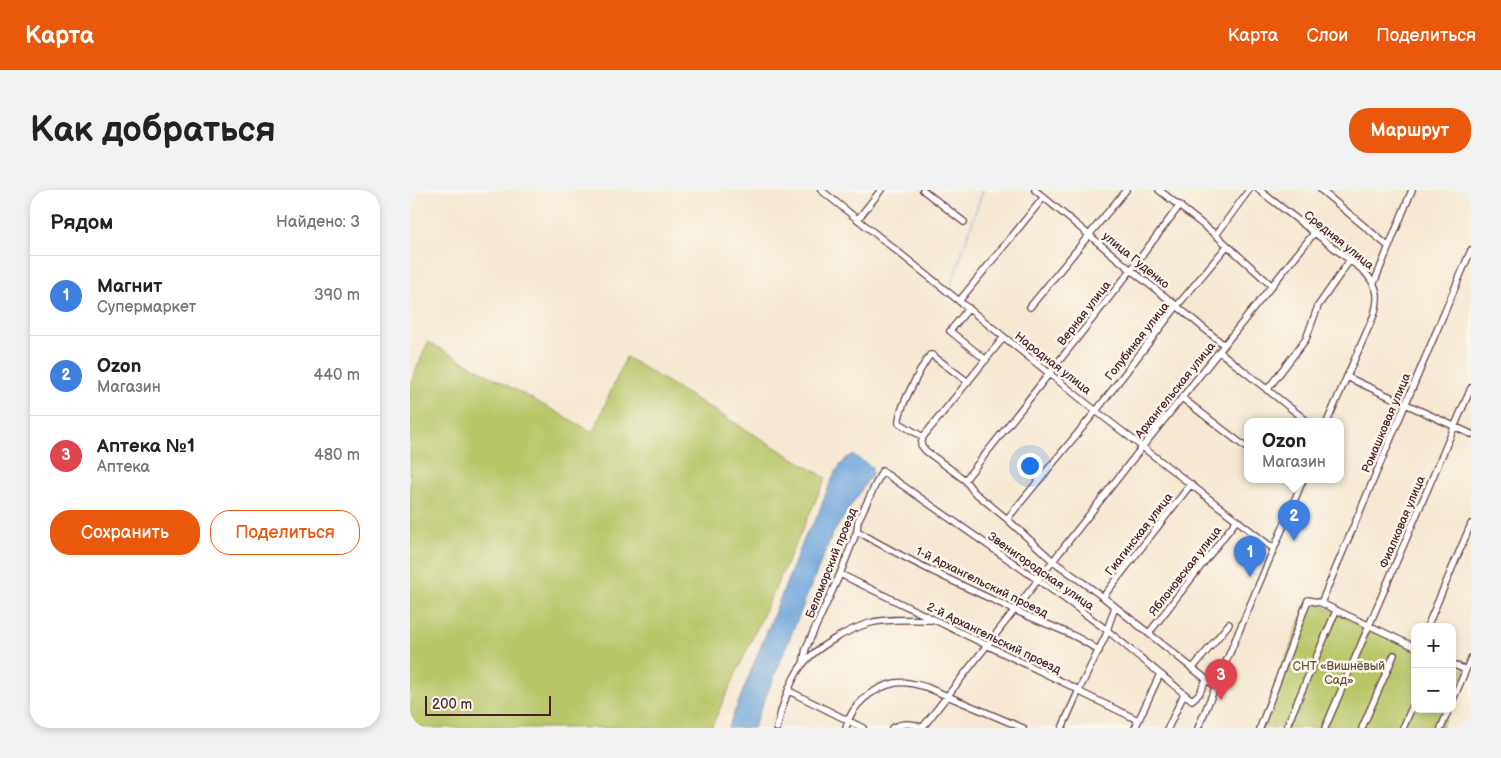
<!DOCTYPE html>
<html lang="ru">
<meta charset="utf-8">
<style>
:root{--surface:#fff;--page:#f2f2f2;--text:#222;--muted:#767676;--line:#e0e0e0;--accent:#ea580c}
body{margin:0;font-family:"Balsamiq Sans",sans-serif;background:var(--page);color:var(--text)}
.controls{position:absolute;right:15px;bottom:15px;display:grid;overflow:hidden;border-radius:10px;box-shadow:0 2px 8px #0003}
.controls button{width:45px;height:45px;display:grid;place-items:center;padding:0;border:0;border-bottom:1px solid var(--line);background:var(--surface);color:var(--text);font:25px sans-serif}
.scale{position:absolute;left:15px;bottom:12px;width:126px;box-sizing:border-box;padding-left:5px;border:2px solid #4a1f2b;border-top:0;font-size:14px;line-height:18px;white-space:nowrap;color:#4a1f2b;-webkit-text-stroke:4px #fbf7ec;paint-order:stroke}
.you{position:absolute;left:619px;top:275px;width:18px;height:18px;margin:-12px;border:4px solid #fff;border-radius:50%;background:#1a73e8;box-shadow:0 0 0 8px #1a73e833}
.badge{display:grid;place-items:center;width:32px;height:32px;border-radius:50%;background:var(--accent);color:#fff;font-size:16px;font-weight:700}
.pin{position:absolute;translate:-50% -41px;filter:drop-shadow(0 1px 2px #0008)}
.pin::after{content:'';position:absolute;top:26px;width:18px;height:15px;background:inherit;clip-path:polygon(0 0,100% 0,50% 100%)}
.popup{position:absolute;left:834px;top:228px;width:100px;height:65px;box-sizing:border-box;display:grid;place-content:center;border-radius:10px;background:var(--surface);filter:drop-shadow(0 1px 4px #0005);font-size:16px;white-space:nowrap;color:var(--muted)}
.popup b{font-size:19px;color:var(--text)}
.popup::after{content:'';position:absolute;left:50%;top:100%;margin-left:-10px;border:10px solid transparent;border-top-color:var(--surface)}
.list{margin:0;padding:0;list-style:none}
h2{display:flex;justify-content:space-between;align-items:center;height:65px;margin:0;padding:0 20px;font-size:21px}
h2 small{font-size:16px;font-weight:400;color:var(--muted)}
.list li{display:grid;grid-template-columns:32px 1fr auto;gap:15px;align-items:center;box-sizing:border-box;height:80px;padding:0 20px;border-top:1px solid var(--line)}
.list b{display:block;font-size:19px;white-space:nowrap}
.list p{margin:0;font-size:16px;white-space:nowrap;color:var(--muted)}
.list em{font-size:16px;font-style:normal;color:var(--muted)}
.actions{display:flex;gap:10px;padding:15px 20px}
.actions a{flex:1;padding:11px 0;border:1px solid var(--accent);border-radius:20px;text-align:center;font-size:18px;color:var(--accent)}
.actions .main{background:var(--accent);color:#fff}
.map{position:relative;flex:none;width:1061px;height:538px;overflow:hidden;border-radius:20px}
header{display:flex;align-items:center;gap:30px;box-sizing:border-box;height:70px;padding:0 25px;background:var(--accent);color:#fff}
header strong{font-size:24px}
nav{display:flex;gap:28px;margin-inline-start:auto;font-size:18px}
.intro{display:flex;align-items:center;justify-content:space-between;box-sizing:border-box;height:120px;padding:0 30px}
h1{margin:0;font-size:35px}
.button{padding:12px 22px;border-radius:20px;background:var(--accent);color:#fff;font-size:18px;font-weight:700}
main{display:flex;gap:30px;padding:0 30px}
aside{flex:1;background:var(--surface);border-radius:20px;box-shadow:0 2px 8px #0003}
.map>svg:first-child{display:block}
</style>
<header>
<strong>Карта</strong>
<nav><a>Карта</a><a>Слои</a><a>Поделиться</a></nav>
</header>
<div class="intro"><h1>Как добраться</h1><a class="button">Маршрут</a></div>
<main>
<aside>
<h2>Рядом<small>Найдено: 3</small></h2>
<ul class="list">
<li><span class="badge" style="background:#3f7fe0">1</span><div><b>Магнит</b><p>Супермаркет</p></div><em>390 m</em></li>
<li><span class="badge" style="background:#3f7fe0">2</span><div><b>Ozon</b><p>Магазин</p></div><em>440 m</em></li>
<li><span class="badge" style="background:#e0444e">3</span><div><b>Аптека №1</b><p>Аптека</p></div><em>480 m</em></li>
</ul>
<div class="actions"><a class="main">Сохранить</a><a>Поделиться</a></div>
</aside>
<div class="map">
<svg width="1061" height="538" viewBox="0 0 1061 538">
<rect width="100%" height="100%" fill="#fbf7ec"/>
<filter id="ink" filterUnits="userSpaceOnUse"><feTurbulence type="fractalNoise" baseFrequency=".02" numOctaves="2"/><feDisplacementMap in="SourceGraphic" scale="10" xChannelSelector="R" yChannelSelector="G"/><feConvolveMatrix kernelMatrix="1 2 1 2 8 2 1 2 1" color-interpolation-filters="sRGB"/></filter>
<filter id="wash" filterUnits="userSpaceOnUse"><feTurbulence type="fractalNoise" baseFrequency=".0096" numOctaves="4" result="noise"/><feDisplacementMap in="SourceGraphic" scale="20" xChannelSelector="R" yChannelSelector="G"/><feGaussianBlur stdDeviation="1.12" result="paint"/><feColorMatrix in="noise" values="0 0 0 0 0 0 0 0 0 0 0 0 0 0 0 0 0 1.4 0 .05"/><feComposite in="paint" operator="in"/></filter>
<g filter="url(#wash)">
<rect width="100%" height="100%" fill="#f6e8d2"/>
<path fill="#b8c668" stroke="#81724a" d="M18,152L183,242L216,167L416,288L301,538H0V194Z
M898,410L1005,457V519H1039L1031,538H850Z
M1042,474L1056,480L1042,512Z"/>
<path fill="#6ba3d9" stroke="#5a6182" d="M443,265L462,277V284L422,345L343,538H318L397,342C400,338 403,333 406,329C414,312 424,271 443,265Z"/>
<g fill="none" stroke-linecap="round" stroke-linejoin="round">
<path stroke="#6ba3d9" stroke-width="1" d="M541,96L573,0"/>
</g>
</g>
<g filter="url(#ink)">
<g fill="none" stroke-linecap="round" stroke-linejoin="round">
<defs>
<path id="minor" d="M411,0L686,221L864,359
M513,0L554,32
M625,0L721,80L767,116L814,155
M749,0L806,45L862,96
M849,0L954,81C968,97 970,105 964,125L917,232
M911,0L979,57
M448,29L471,0
M806,45L839,0
M964,93L1002,0
M550,110L634,7
M620,117L716,0
M559,118L540,141L576,170
M810,162L898,232
M937,187L1061,244
M558,192L522,165H520C512,176 487,221 489,233L513,247L511,255L516,261L555,290L563,301L597,329L643,371L693,407L806,497
M857,200L896,149L908,116L940,70
M772,208L838,259
M513,247L594,147
M555,290L721,80L770,15
M878,290L889,299
M597,329L686,221L767,116L817,56
M447,341C498,371 553,396 607,421C634,434 665,443 689,461
M430,384L669,500L672,503L728,530
M693,407L781,294
M911,413L1061,60
M1017,437L1061,334
M739,443L826,331
M393,474L396,458L430,384L447,341L448,331L472,281L655,409L698,441L782,510L789,504L796,490
M1042,474L1056,480
M782,479L819,434
M379,501L453,538
M1042,512L1061,468
M513,537L733,256L905,42
M367,538C371,519 380,490 392,475C406,457 439,439 460,433C478,428 502,430 521,430
M436,538C441,515 462,498 485,493C495,491 506,494 516,497L613,538
M482,538C493,532 503,533 513,538
M652,538L669,500L698,441V437L705,417
M725,538L750,484
M758,538L774,504
M788,538L893,290
M850,538L898,410L911,413L1005,457
M876,538L926,421
M915,538L1061,198
M952,538L984,465
M993,538L1005,510
M1031,538L1039,519"/>
</defs>
<use href="#minor" stroke="#643d44" stroke-width="8"/>
<use href="#minor" stroke="#fff" stroke-width="5.5"/>
</g>
</g>
<g text-anchor="middle" stroke-width="5" stroke-linejoin="round" paint-order="stroke">
<g font-size="12" fill="#4a1f2b" stroke="#fbf7ec">
<text transform="translate(929 50) rotate(39)" y="4">Средняя улица</text>
<text transform="translate(726 70) rotate(39)" y="4">улица Гуденко</text>
<text transform="translate(674 123) rotate(-52)" y="4">Верная улица</text>
<text transform="translate(727 151) rotate(-52)" y="4">Голубиная улица</text>
<text transform="translate(643 173) rotate(38)" y="4">Народная улица</text>
<text transform="translate(765 200) rotate(-51)" y="4">Архангельская улица</text>
<text transform="translate(976 233) rotate(-67)" y="4">Ромашковая улица</text>
<text transform="translate(992 332) rotate(-67)" y="4">Фиалковая улица</text>
<text transform="translate(729 344) rotate(-52)" y="4">Гиагинская улица</text>
<text transform="translate(421 373) rotate(-68)" y="4">Беломорский проезд</text>
<text transform="translate(631 381) rotate(35)" y="4">Звенигородская улица</text>
<text transform="translate(775 381) rotate(-52)" y="4">Яблоновская улица</text>
<text transform="translate(572 392) rotate(26)" y="4">1-й Архангельский проезд</text>
<text transform="translate(584 448) rotate(26)" y="4">2-й Архангельский проезд</text>
</g>
<g font-size="12" fill="#6b513d" stroke="#fbf7ec">
<text x="929" y="480">СНТ «Вишнёвый<tspan x="929" dy="14">Cад»</tspan></text>
</g>
</g>
</svg>
<div class="controls">
<button>+</button>
<button>−</button>
</div>
<div class="scale">200 m</div>
<div class="you"></div>
<div class="pin badge" style="left:840px;top:387px;background:#3f7fe0">1</div>
<div class="pin badge" style="left:884px;top:351px;background:#3f7fe0">2</div>
<div class="popup"><b>Ozon</b>Магазин</div>
<div class="pin badge" style="left:811px;top:510px;background:#e0444e">3</div>
</div>
</main>
